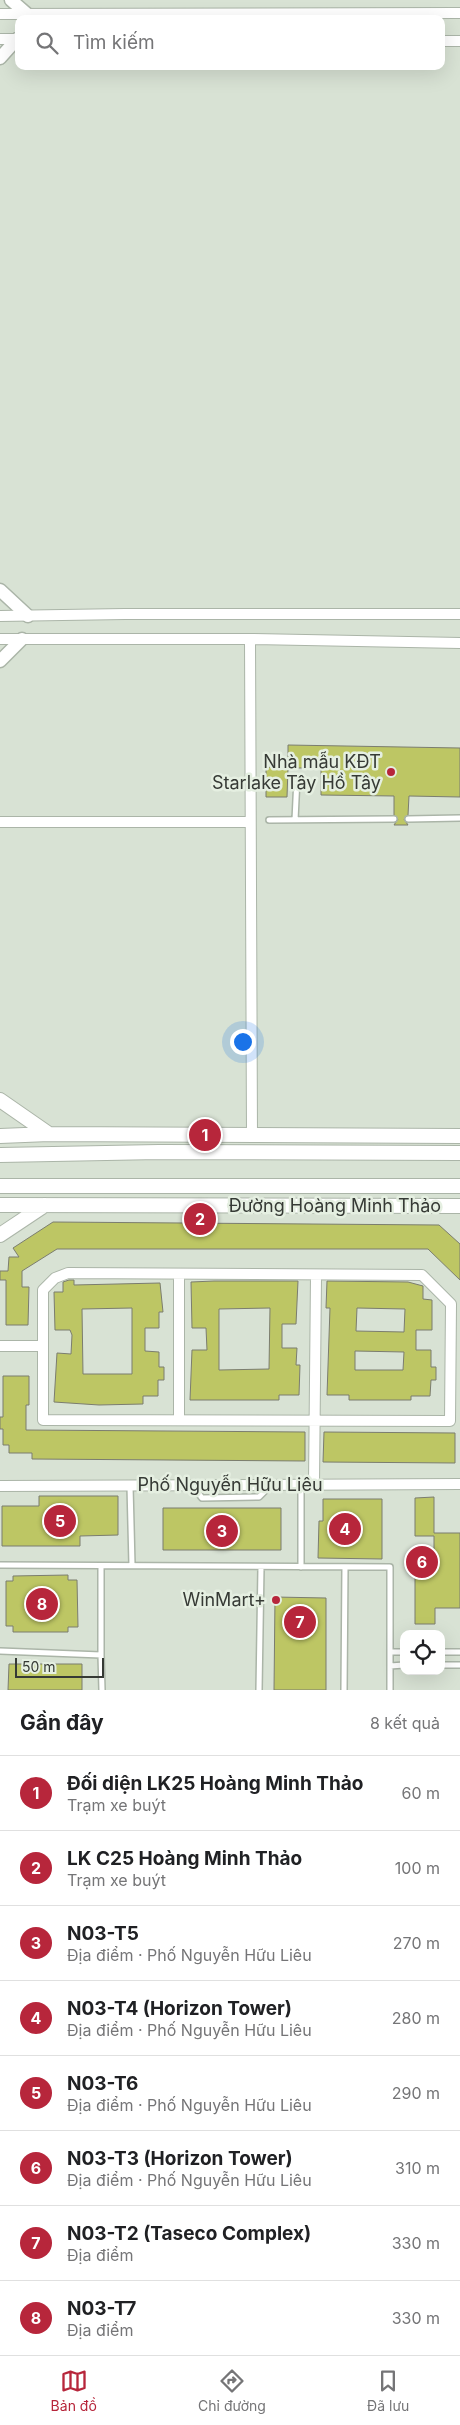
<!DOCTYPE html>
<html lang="vi">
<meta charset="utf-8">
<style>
:root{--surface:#fff;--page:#f2f2f2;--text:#202124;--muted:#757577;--line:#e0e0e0;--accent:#b7263b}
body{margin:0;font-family:Inter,sans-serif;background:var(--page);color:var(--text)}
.controls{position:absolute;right:15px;bottom:15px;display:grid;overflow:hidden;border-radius:10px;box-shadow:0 5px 20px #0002}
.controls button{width:45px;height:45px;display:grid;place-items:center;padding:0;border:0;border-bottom:1px solid var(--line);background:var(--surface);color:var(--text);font:25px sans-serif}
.scale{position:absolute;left:15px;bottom:12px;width:89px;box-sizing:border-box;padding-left:5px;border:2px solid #363a35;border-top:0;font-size:14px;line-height:18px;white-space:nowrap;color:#363a35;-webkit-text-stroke:4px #e5efe1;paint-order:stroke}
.you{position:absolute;left:242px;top:1041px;width:18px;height:18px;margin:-12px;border:4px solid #fff;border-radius:50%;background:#1a73e8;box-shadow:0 0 0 8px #1a73e833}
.badge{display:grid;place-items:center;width:32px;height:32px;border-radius:50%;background:var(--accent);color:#fff;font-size:16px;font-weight:700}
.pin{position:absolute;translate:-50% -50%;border:2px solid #fff;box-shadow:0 1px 5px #0006}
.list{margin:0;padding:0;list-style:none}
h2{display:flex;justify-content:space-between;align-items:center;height:65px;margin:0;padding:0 20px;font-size:21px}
h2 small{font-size:16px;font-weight:400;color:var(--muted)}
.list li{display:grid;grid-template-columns:32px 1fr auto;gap:15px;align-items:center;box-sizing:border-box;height:75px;padding:0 20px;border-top:1px solid var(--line)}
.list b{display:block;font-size:19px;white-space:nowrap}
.list p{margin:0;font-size:16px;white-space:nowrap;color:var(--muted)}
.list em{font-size:16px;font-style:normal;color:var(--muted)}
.icon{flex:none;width:28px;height:28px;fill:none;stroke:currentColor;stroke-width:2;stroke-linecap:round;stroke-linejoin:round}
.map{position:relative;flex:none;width:460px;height:1690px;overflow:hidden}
.search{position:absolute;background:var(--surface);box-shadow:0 5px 20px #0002;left:15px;right:15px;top:15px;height:55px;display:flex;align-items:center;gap:12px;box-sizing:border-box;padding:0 18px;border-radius:10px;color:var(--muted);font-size:19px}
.sheet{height:665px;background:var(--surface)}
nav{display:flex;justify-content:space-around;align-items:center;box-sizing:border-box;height:70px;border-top:1px solid var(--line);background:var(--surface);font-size:14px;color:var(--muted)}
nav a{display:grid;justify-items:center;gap:2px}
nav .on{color:var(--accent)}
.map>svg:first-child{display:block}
</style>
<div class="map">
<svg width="460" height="1690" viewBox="0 0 460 1690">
<rect width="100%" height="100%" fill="#d8e2d4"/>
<path fill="#bdc664" stroke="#7b7d6f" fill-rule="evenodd" d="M288,745L460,748V797L409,796L408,815L404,819L408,825H394L398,819L394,815V796L321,795V768H288Z
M266,767L288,768L287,797H266Z
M53,1222L439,1225L460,1244V1280L428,1249H57L22,1271V1287H29L28,1325H6V1280H0V1271H8L9,1257H19L13,1248Z
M69,1280H74V1285L160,1283L163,1312H159V1328H145V1351L159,1352V1367H164V1380H158V1396H143V1404L99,1405L54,1402L57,1353L71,1354L72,1335L70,1330H55L54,1292H63V1282ZM132,1308V1374H83L82,1309Z
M214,1281H298L296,1324H282V1348H297L296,1365H300L299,1395H279V1400H190L192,1350H207L206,1328H192L191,1282ZM270,1308L269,1369L219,1370V1309Z
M327,1281L408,1282L423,1286V1299L432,1300V1330H416V1350H431V1367H436V1380H431L430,1396H411V1400H349V1395H327L330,1308H326ZM357,1308L405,1309L404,1332L356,1331ZM355,1351L404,1352L403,1370H355Z
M3,1376H29V1405H26V1430L305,1432V1461L32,1459V1453H9V1445H3V1429H0V1417H3Z
M324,1432L455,1433V1463L323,1462Z
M39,1496H118V1535L80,1536V1546H2V1506H39Z
M434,1497V1533H460V1608H435V1624H415V1557H434V1536H415V1498Z
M323,1499H382V1559L318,1558L319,1521H323Z
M163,1508H281V1550H163Z
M68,1575V1580H77L78,1627H68V1632H13V1626H6V1581H13V1576Z
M275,1597L326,1598V1690H274Z
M9,1664H82V1690H8Z"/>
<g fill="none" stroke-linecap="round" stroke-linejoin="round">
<defs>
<path id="service" d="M408,819L460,818
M269,820L394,819
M295,820L297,778
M130,1486L132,1565
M193,1486L202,1498L259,1497L270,1486
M0,1565L390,1567V1690
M101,1566V1655
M301,1567V1485
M0,1651L101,1655L102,1690
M390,1652H404
M441,1652H460
M441,1665H460
M390,1666L404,1665
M259,1690L261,1567
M344,1690L345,1567"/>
<path id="minor" d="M0,14L460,13
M0,39H19
M441,41H460
M0,616L125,614H460
M0,639H250L460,643
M250,639L252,1136
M0,822H249
M68,1273L422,1275L451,1304L450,1421L43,1420V1290L55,1278Z
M179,1274V1420
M0,1346H42
M314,1485L316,1275
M0,1486L460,1484"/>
<path id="tertiary" d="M11,0L27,14
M0,58L17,39
M0,590L28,616
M0,661L22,639"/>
<path id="secondary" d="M0,1100L49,1134
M0,1136L49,1134L460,1136
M0,1155L159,1152L460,1153
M0,1186H460
M0,1205L460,1206
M0,1235L45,1205"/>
</defs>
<use href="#service" stroke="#abb5a8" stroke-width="8"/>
<use href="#minor" stroke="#abb5a8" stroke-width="12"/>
<use href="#tertiary" stroke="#abb5a8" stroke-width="15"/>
<use href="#secondary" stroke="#abb5a8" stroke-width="16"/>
<use href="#service" stroke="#fff" stroke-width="5"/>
<use href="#minor" stroke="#fff" stroke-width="10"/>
<use href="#tertiary" stroke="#fff" stroke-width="12"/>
<use href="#secondary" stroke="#fff" stroke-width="14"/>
</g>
<g fill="#b7263b" stroke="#e5efe1" stroke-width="2">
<circle cx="391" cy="772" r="5"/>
<circle cx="276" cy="1600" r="5"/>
</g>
<g text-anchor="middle" stroke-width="5" stroke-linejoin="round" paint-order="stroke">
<g font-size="18" fill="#363a35" stroke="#e5efe1" text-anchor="end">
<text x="381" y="768">Nhà mẫu KĐT<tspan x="381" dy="21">Starlake Tây Hồ Tây</tspan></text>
<text x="266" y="1606">WinMart+</text>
</g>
<g font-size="18" fill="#363a35" stroke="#e5efe1">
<text x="335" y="1212">Đường Hoàng Minh Thảo</text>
<text x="230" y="1491">Phố Nguyễn Hữu Liêu</text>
</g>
</g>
</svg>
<div class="controls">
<button><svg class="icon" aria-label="locate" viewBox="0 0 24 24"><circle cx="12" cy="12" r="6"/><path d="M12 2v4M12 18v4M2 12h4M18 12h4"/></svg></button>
</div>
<div class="scale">50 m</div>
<div class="you"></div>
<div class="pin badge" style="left:205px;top:1135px">1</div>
<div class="pin badge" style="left:200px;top:1219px">2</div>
<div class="pin badge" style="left:222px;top:1531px">3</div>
<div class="pin badge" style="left:345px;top:1529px">4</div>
<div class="pin badge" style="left:60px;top:1521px">5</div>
<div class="pin badge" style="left:422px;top:1562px">6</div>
<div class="pin badge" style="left:300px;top:1622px">7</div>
<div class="pin badge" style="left:42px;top:1604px">8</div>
<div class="search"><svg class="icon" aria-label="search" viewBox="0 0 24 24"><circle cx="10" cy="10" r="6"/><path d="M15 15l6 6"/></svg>Tìm kiếm</div>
</div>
<section class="sheet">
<h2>Gần đây<small>8 kết quả</small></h2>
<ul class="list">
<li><span class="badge">1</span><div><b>Đối diện LK25 Hoàng Minh Thảo</b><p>Trạm xe buýt</p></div><em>60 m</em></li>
<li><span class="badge">2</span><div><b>LK C25 Hoàng Minh Thảo</b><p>Trạm xe buýt</p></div><em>100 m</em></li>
<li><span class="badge">3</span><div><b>N03-T5</b><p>Địa điểm · Phố Nguyễn Hữu Liêu</p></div><em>270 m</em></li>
<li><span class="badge">4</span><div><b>N03-T4 (Horizon Tower)</b><p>Địa điểm · Phố Nguyễn Hữu Liêu</p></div><em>280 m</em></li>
<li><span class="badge">5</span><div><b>N03-T6</b><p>Địa điểm · Phố Nguyễn Hữu Liêu</p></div><em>290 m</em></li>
<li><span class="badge">6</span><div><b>N03-T3 (Horizon Tower)</b><p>Địa điểm · Phố Nguyễn Hữu Liêu</p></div><em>310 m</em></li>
<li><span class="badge">7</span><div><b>N03-T2 (Taseco Complex)</b><p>Địa điểm</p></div><em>330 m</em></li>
<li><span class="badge">8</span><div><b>N03-T7</b><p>Địa điểm</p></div><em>330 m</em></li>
</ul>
</section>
<nav>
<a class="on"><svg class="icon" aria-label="map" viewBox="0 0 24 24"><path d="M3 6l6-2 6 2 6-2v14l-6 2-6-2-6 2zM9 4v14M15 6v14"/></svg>Bản đồ</a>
<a><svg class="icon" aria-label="directions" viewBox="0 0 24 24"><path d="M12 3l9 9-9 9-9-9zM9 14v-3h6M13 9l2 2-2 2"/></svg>Chỉ đường</a>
<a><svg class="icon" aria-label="saved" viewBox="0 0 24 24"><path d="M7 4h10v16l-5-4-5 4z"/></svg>Đã lưu</a>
</nav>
